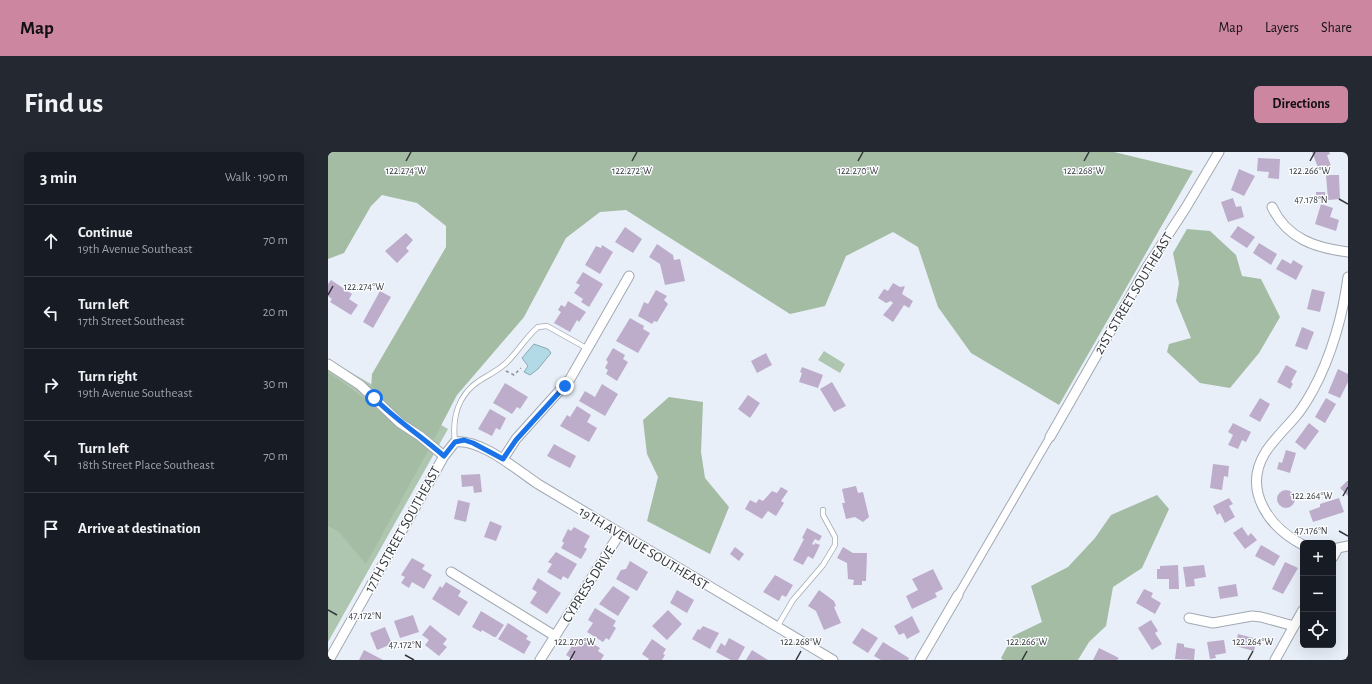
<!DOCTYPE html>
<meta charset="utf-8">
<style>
:root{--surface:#171b24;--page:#242831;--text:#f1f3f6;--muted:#9ea1a6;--line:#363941;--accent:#cd86a0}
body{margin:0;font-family:"Alegreya Sans",sans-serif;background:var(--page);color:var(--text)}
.controls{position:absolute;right:12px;bottom:12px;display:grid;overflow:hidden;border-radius:6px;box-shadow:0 4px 16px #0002}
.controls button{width:36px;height:36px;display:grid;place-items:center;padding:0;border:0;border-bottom:1px solid var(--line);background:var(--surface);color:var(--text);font:20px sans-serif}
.stop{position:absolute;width:12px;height:12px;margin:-9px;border:3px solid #1a73e8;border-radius:50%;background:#fff}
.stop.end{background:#1a73e8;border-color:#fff;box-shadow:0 1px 4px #0008}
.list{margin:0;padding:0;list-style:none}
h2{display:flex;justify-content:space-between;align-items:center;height:52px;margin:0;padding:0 16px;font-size:17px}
h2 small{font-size:13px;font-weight:400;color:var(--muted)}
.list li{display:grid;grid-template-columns:26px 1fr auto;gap:12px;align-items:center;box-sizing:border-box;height:72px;padding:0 16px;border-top:1px solid var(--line)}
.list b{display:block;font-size:15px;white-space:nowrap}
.list p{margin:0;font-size:13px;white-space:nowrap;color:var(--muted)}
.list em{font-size:13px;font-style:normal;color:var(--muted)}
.icon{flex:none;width:22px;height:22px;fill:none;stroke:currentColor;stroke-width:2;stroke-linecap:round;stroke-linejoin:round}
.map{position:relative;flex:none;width:1020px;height:508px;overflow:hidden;border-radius:6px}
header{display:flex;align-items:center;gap:24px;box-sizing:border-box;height:56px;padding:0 20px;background:var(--accent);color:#111}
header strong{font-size:19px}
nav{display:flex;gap:22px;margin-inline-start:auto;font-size:14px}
.intro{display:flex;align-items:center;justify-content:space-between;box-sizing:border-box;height:96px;padding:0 24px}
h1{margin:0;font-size:28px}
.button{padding:10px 18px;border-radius:6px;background:var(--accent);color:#111;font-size:14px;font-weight:700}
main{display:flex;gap:24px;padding:0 24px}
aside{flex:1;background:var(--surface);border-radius:6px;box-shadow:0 4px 16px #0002}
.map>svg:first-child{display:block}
</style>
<header>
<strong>Map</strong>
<nav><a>Map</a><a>Layers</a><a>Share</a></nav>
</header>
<div class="intro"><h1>Find us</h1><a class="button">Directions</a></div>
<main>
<aside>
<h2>3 min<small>Walk · 190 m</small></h2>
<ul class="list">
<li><svg class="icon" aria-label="ahead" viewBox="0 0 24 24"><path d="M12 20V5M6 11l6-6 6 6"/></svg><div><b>Continue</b><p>19th Avenue Southeast</p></div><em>70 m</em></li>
<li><svg class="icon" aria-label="left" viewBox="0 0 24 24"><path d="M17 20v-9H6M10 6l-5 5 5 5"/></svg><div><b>Turn left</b><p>17th Street Southeast</p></div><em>20 m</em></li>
<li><svg class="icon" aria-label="right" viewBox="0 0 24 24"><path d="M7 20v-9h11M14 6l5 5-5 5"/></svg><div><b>Turn right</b><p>19th Avenue Southeast</p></div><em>30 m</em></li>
<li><svg class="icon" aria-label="left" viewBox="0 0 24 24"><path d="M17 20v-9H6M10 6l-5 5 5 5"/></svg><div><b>Turn left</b><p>18th Street Place Southeast</p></div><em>70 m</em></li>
<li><svg class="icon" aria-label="arrive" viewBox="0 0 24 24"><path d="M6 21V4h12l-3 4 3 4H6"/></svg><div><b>Arrive at destination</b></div></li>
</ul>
</aside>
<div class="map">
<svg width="1020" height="508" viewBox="0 0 1020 508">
<rect width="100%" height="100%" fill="#e8eff9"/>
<path fill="#aec5af" d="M496,199L517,212L512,221L490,208Z
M0,207L120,277L0,490Z"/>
<path fill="#a3bca3" d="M0,0H786L865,19L731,253L643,201L610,155L590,95L565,80L518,104L497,154L462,162L298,58L272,60L238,86L196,165L129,243L106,287L78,269L43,237L44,222L118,95V74L89,51L54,43L43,54L16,101L0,107Z
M859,77L882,79L908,103L914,124L933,127L952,165L931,201L902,236L872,231L839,200L841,192L863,186L848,149L851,131L845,101Z
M0,220L40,249L71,276L101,297L38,412L11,380L0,374Z
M341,245L375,250L373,300L377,326L401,355L382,402L319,369L330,325L319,302L315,268Z
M829,343L841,357L814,416L785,435L778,474L761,490L750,508H675L673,506L685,484L714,470L703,434L740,415L767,386L783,363Z"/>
<path fill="#b1dae6" stroke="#8ba9b2" d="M206,192L220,197L223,201L210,217L202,223L196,220L200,214L194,206Z"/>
<path fill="#bdadcb" d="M984,0H1001L1002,2L999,3L1003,14L991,18Z
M930,6L952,7L951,27L940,26L941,20L929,19Z
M911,17L927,24L916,44L903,38Z
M998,23H1011L1012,47L1000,48Z
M988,40H997L998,48H988Z
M905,46L908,55L913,54L916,65L900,70L893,50Z
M993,52L1005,56L1002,65L1011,68L1008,79L987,72Z
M910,74L927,85L919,96L902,85Z
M297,75L314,87L305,101L287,90Z
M78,81L85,88L78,96L81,99L69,111L57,99Z
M931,91L949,102L943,113L925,101Z
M329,92L345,103L346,108L352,107L357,129L337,133L332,112L321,105Z
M274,93L285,100L272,122L257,113L268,94L273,96Z
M954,107L963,112L965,108L975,114L968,128L948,117Z
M255,120L275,132L261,155L253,150L255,147L246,141L252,133L248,131Z
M3,128L24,142L21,147L30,153L23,163L2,150L4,147L0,144V132Z
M565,131L572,135L577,134L574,142L585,149L581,156L576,153L565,170L555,163L565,151L563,149L558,151L550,146L556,137L560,139Z
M984,137L997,140L992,160L979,157Z
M328,138L339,144L336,148L340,152L329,170L326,169L324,172L310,164L316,150L320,152Z
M52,139L63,145L45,176L35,170Z
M240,149L258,160L251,170L249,168L242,180L226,171L233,160L230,158L233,153L237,155Z
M302,166L316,174L315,177L322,181L310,201L288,189Z
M974,175L986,180L979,198L967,194Z
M285,196L297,203L295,207L300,210L289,229L278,222L280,218L277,216L280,210L278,208Z
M438,201L444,213L429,221L423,209Z
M958,213L969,219L963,230L965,232L962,237L949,230Z
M474,215L495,223L490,236L471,230L474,221L472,220Z
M1010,217L1020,222V230L1012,246L1000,241Z
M504,230L518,254L506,260L492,237Z
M177,231L200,245L192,257L189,255L184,262L165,251Z
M274,232L290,242L277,264L251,249L257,239L267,245Z
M420,243L432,251L422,266L410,257Z
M932,246L942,252L932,270L921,264Z
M998,246L1008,252L997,271L987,265Z
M249,254L263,263L259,270L269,276L261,290L232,274L239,263L242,265Z
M162,257L178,266L172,278L168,276L164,284L150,277Z
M905,271L923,280L918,290L914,288L910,297L900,293L905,283L900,280Z
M981,271L991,279L977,298L967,290Z
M226,292L248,304L242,316L219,304Z
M958,298L968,301L962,321L949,317L951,310L954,311Z
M885,312L901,314L900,325L896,324L894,338L882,336Z
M152,322L154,340L146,341L145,334L134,335L133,323Z
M1019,329H1020V344L1012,336Z
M528,334L530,341L535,340L541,365L535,370L527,365L518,367L514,351H517L514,337Z
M453,335L460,339L453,349L456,351L448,364L440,359L434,367L417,357L422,348L428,351L431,347L435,349L444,339L449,341Z
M949 347a9 9 0 1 1 18 0a9 9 0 1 1-18 0Z
M901,346L905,352L901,354L907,365L897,371L892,361L889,363L885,354Z
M1011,346L1016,360L985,370L981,359L992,355V352Z
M130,348L142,351L138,370L126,367Z
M162,369L174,374L168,389L156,385Z
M246,375L262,384L256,395L259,397L253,407L233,396L236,391L234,389L240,377L243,379Z
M914,375L920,384L923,381L929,388L917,397L905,381Z
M479,376L494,384L491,389L487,387L484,392L486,393L487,391L492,393L485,407L480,404L475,413L465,408L476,387L474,386Z
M933,393L952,404L946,414L927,404Z
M407,395L416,402L411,409L402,402Z
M515,395L525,401H539L538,429H534V433H525L526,428L520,427L519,411L509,406Z
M228,400L249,412L240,427L235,424L233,428L219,420L224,412L220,410Z
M84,406L97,413L94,417L104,423L96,437L84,430L81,436L73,431L77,425L73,423Z
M302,409L320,420L309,439L288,427L293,418L298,417Z
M957,410L970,416L955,442L944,437Z
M850,413L851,437H841V427H829V417H832V414Z
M876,413L878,425L866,427L867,434L858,435L855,415Z
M605,417L615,437L607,441L609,445L584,457L578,444L590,438L584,427Z
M447,423L465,433L458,445L454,443L451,449L435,440Z
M210,426L233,441L219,462L202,451L209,440L204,437Z
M118,430L133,439L130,444L140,450L131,464L104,447L112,434L114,436Z
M908,432L910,444L892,447L890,435Z
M285,434L302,445L290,464L271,452Z
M816,437L825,441L823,445L833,451L827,462L808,451Z
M349,438L366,448L359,461L342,451Z
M491,438L506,449L508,454L506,455L513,471L496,478L488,459L480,454Z
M267,456L288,469L285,474L288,476L281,488L278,486L275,490L259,480L265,471L260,468Z
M340,458L354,472L339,488L324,474Z
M153,459L176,473L168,485H166L154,478L153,480L144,475Z
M85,463L91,480L72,486L66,469Z
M584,464L592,480L579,487L576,481L571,483L566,474Z
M823,468L830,479L827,481L834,492L824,498L810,476Z
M180,471L200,484L198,487L203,490L196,502L170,487Z
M102,473L119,487L115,492L119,495L111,504L97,493L101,488L94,483Z
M375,474L391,481L382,497L364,487L370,477L372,478Z
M57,475L64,492L49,498L42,481Z
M534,476L550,486L540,501L524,491Z
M910,482L929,487L926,499L907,494Z
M255,486L272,496L270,499L276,503L273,508H246L238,503L245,492L250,495Z
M401,486L417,495L410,508H403L388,500L393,491L397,494Z
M324,487L338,497L335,502L337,503L334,508H320L321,507L314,502Z
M896,488L898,501L887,503L888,506L882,507L879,490Z
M555,490L581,506L580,508H553L546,504Z
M849,491L856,492V495L867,497L866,508L847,507Z
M771,496L791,506L789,508H765Z
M36,498L55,508H31Z
M424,498L440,508H418Z"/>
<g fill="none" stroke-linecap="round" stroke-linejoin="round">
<defs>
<path id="service" d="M127,290C124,266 130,243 151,229C159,224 169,219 177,212C189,201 197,186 210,175L219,174L260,197
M449,475L465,448L495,413L507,393V385L495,363V358"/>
<path id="pedestrian" d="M630,443L722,285"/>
<path id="minor" d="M944,55C959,87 988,96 1020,100
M0,212L32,233L72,271L92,284L116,304
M722,285L819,115L857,57L891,0
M175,307L188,287L242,227L301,124
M975,393C942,376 914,339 937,301C945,288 958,276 968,264C975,256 980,247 985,238C1003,205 1015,163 1020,125
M1005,397L1020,394
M1005,405L1010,396
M123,420L227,484
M861,466L885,471L924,464L933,465L966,474
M1,508L116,304L127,290C152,286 189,318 210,332L505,508
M212,508L292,381
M592,508L630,443
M947,508L975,458"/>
</defs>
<use href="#service" stroke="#a2a9b2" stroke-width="6"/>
<use href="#pedestrian" stroke="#a2a9b2" stroke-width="9"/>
<use href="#minor" stroke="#a2a9b2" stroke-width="11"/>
<path stroke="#888c93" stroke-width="1.5" stroke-dasharray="3 3" stroke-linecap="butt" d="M178,219L186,223L193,216"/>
<use href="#service" stroke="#fff" stroke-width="4.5"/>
<use href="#pedestrian" stroke="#fff" stroke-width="7"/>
<use href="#minor" stroke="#fff" stroke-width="9"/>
</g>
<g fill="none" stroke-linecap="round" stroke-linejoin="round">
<path stroke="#1a73e8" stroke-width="5" d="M46,246C68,268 93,284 116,304L127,290L136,288L145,291L175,307L188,288L237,234"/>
</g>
<path fill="none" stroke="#33363a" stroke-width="1.5" d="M78,9L83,0M304,9L309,0M530,9L535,0M756,9L761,0M982,9L987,0M1011,47L1020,52M0,143L5,134M1015,344L1020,335M1011,379L1020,384M0,458L9,463M77,503L86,508M242,508L247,499M468,508L473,499M694,508L699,499M920,508L925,499"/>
<g text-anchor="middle" stroke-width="3" stroke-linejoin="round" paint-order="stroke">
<g font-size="14" fill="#33363a" stroke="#fbfcfe">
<text transform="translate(805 141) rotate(-59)" y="5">21ST STREET SOUTHEAST</text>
<text transform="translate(74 377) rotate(-61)" y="5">17TH STREET SOUTHEAST</text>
<text transform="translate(316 396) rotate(31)" y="5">19TH AVENUE SOUTHEAST</text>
<text transform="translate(260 432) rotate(-58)" y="5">CYPRESS DRIVE</text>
</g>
</g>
<g font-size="10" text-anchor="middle" fill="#33363a" stroke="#fbfcfe" stroke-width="3" stroke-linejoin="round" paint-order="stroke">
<text x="78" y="22">122.274°W</text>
<text x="304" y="22">122.272°W</text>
<text x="530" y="22">122.270°W</text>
<text x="756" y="22">122.268°W</text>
<text x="982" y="22">122.266°W</text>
<text x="983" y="51">47.178°N</text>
<text x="36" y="138">122.274°W</text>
<text x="984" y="347">122.264°W</text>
<text x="983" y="382">47.176°N</text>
<text x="37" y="467">47.172°N</text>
<text x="247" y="493">122.270°W</text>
<text x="473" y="493">122.268°W</text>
<text x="699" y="493">122.266°W</text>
<text x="925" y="493">122.264°W</text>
<text x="77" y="496">47.172°N</text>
</g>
</svg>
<div class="controls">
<button>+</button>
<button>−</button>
<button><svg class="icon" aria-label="locate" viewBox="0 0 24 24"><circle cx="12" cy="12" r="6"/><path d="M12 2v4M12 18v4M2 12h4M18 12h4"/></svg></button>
</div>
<div class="stop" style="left:46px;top:246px"></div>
<div class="stop end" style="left:237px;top:234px"></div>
</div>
</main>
